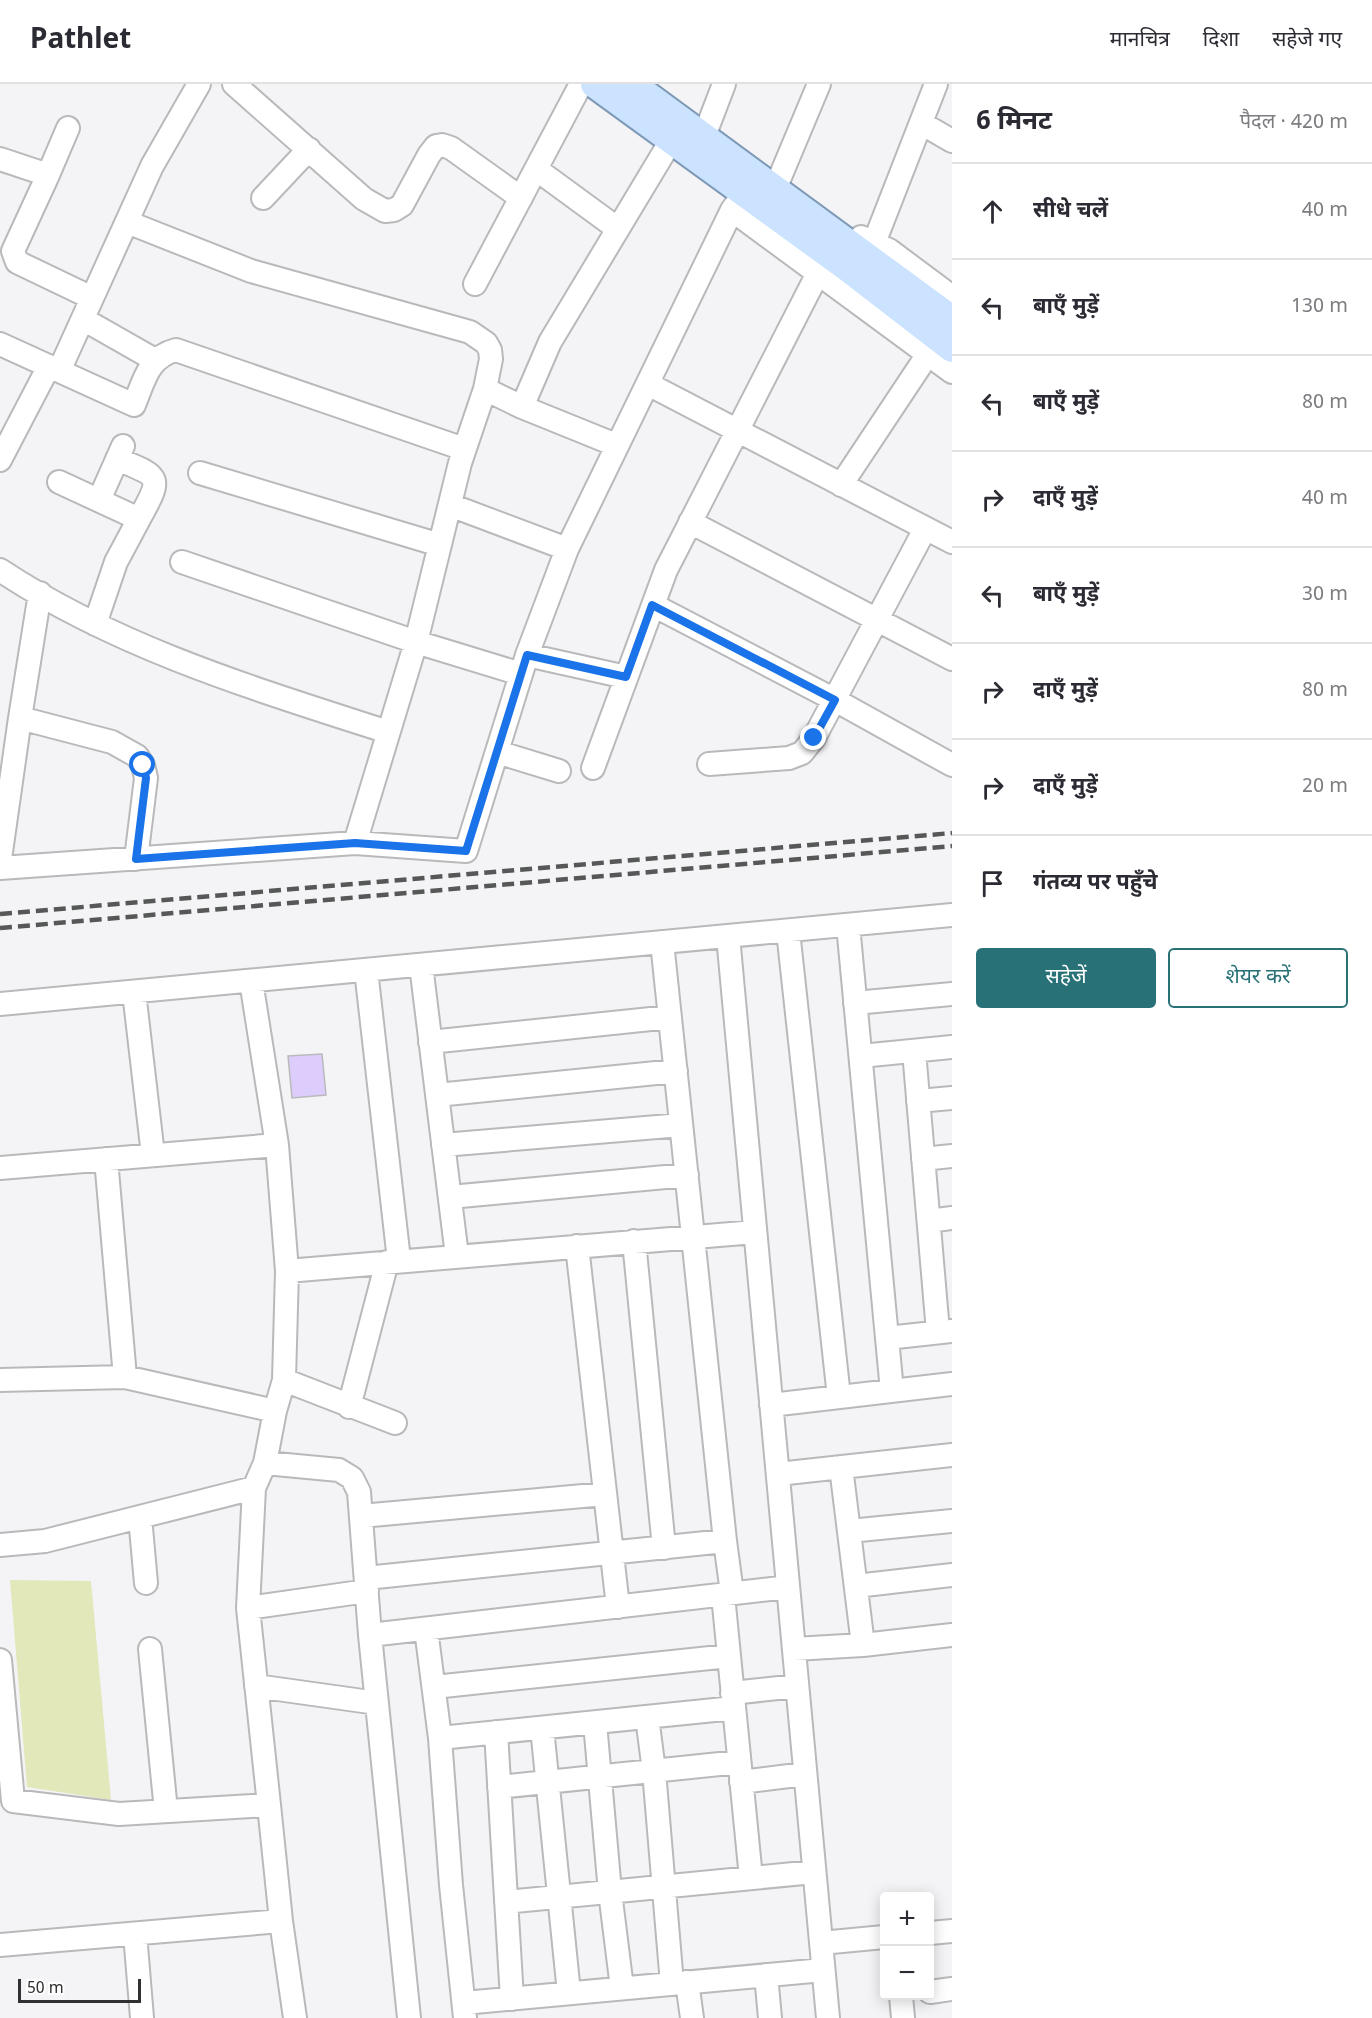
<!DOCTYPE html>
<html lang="hi">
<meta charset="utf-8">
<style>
:root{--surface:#fff;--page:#f7f7f7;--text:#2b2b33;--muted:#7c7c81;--line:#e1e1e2;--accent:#287277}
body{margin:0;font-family:Georgia,"Noto Sans Devanagari",serif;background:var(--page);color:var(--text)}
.controls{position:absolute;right:18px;bottom:18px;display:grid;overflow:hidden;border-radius:6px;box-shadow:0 3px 15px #0003}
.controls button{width:54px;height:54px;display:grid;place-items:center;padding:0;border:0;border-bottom:2px solid var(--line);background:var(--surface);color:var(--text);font:30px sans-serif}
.scale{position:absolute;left:18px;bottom:15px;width:123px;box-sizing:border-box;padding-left:6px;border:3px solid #303131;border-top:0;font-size:16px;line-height:21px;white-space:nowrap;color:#303131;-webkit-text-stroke:4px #fff;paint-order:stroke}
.stop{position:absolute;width:18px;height:18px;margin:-14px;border:4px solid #1a73e8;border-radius:50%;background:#fff}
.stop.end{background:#1a73e8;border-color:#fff;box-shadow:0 2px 6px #0008}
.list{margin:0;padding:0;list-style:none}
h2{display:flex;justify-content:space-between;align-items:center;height:78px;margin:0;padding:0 24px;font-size:26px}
h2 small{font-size:20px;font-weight:400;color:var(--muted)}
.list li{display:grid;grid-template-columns:39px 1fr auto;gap:18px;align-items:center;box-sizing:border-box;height:96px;padding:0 24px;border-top:2px solid var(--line)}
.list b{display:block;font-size:22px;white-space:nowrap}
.list em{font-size:20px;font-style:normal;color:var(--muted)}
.actions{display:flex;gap:12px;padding:18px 24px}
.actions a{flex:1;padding:14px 0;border:2px solid var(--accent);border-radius:6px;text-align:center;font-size:21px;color:var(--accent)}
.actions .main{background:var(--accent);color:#fff}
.icon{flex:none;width:33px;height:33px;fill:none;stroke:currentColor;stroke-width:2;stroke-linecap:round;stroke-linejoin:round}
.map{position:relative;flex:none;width:952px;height:1934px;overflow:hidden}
header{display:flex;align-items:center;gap:36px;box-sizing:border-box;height:84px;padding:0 30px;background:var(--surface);border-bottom:2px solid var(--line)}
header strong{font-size:28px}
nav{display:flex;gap:33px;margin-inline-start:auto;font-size:21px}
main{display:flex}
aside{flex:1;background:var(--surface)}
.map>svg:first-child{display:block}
</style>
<header>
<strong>Pathlet</strong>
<nav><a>मानचित्र</a><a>दिशा</a><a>सहेजे गए</a></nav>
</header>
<main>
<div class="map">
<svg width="952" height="1934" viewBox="0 0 952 1934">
<rect width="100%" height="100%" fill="#f4f4f6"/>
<path fill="#e2e8ba" d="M10,1496L91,1497L111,1716L27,1703Z"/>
<path fill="#ddcdfd" stroke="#bababb" stroke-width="1.5" d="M322,970L326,1011L292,1014L288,972Z"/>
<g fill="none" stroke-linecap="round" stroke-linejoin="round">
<defs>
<path id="minor" d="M234,0L364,115L385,127L394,126L402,121L429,71L436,62L442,61L451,64L521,114
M921,39L952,57
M698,68L724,0
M0,75L48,91L68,44
M536,85L618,145
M48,91L13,167L17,178L92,214
M775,105L819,0
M263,114L309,65
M732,126L952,288
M127,138L251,187L470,248L486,259L490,266L491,275L485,305L460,379L416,558L355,759
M861,153L889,166L952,213
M874,159L936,0
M475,200L581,0
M83,235L155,276
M0,260L134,321C144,297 148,273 176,266L464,365
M59,287L152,82L199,0
M648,300L952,458
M485,305L522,323L616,361
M522,323L550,258L672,55
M117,375C161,393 163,392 139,435
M0,376L49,282
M200,389L440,461
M59,398L139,435L116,478L95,540
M841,401L928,270
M99,416L123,362
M450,421L567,465
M690,438L952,575
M182,478L416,558L521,590
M0,486C118,564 255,605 388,648
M40,509L20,634L112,658L137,672L143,681L146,694L136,775
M653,521L835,616L952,681
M527,571L626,593
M497,668L559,687
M709,680L789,674L802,669L814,654L925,445
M593,684L666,486L818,189
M0,775L20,634
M0,784L355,759L466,767L527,571L567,465L732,126L745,108
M848,841L892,1307
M788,847L839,1313
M728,852L828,1934
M662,858L725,1457L732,1509
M421,881L457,1172
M366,886L399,1176
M134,908L153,1071
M855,919L952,910
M0,920L952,831
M430,958L670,933
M914,967L938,1248
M861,972L952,963
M437,1011L676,987
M918,1017L952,1014
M443,1061L681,1041
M106,1075L125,1293
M923,1075L952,1072
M0,1084L277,1061
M450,1113L687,1091
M929,1137L952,1134
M634,1157L664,1464
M577,1162L618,1523
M287,1187L755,1148
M887,1254L952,1247
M0,1296L125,1293L275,1327
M284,1296L395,1339
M771,1321L952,1300
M349,1323L387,1178
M265,1379L339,1386L352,1394L359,1408L370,1551L409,1934
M841,1383L863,1561
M778,1390L952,1371
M254,1404L248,1524L269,1721
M361,1432L605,1410
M140,1433L146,1499
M849,1447L952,1437
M0,1461L45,1457L254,1404L265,1379L275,1327L284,1296L287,1187L277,1061L251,897
M366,1494L725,1457
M856,1502L952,1491
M723,1511L751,1794
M248,1524L367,1507
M426,1545L440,1654L451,1801L465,1934
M370,1551L788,1503
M150,1565L166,1727
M794,1565L863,1561L952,1551
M0,1576L13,1717L119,1730L269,1721L281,1837L295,1934
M256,1602L377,1619
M434,1603L729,1572
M732,1609L797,1602
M647,1633L654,1687L672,1900
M595,1639L610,1808L622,1904
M542,1644L569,1909
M496,1648L512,1915
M440,1654L734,1624
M741,1698L805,1690
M499,1703L739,1678
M506,1818L814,1788
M930,1849L952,1847
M135,1850L142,1934
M821,1859L884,1853
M0,1861L281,1837
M766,1891L770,1934
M687,1898L692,1934
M930,1908L952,1905
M901,1912L903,1934
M464,1919L823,1886"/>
<path id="major" d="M595,0L847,183L952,264
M631,0L952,236"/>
</defs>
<use href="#minor" stroke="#b9b9bb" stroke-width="26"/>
<use href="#major" stroke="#7e99b6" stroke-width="32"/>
<use href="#minor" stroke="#fff" stroke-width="22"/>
<use href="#major" stroke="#cbe3fe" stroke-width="28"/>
<path stroke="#565757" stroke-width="4.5" stroke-dasharray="12 6" stroke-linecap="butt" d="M0,830L952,749
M0,844L952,762"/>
</g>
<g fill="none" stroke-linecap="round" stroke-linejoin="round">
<path stroke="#1a73e8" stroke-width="8" d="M143,681L146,694L136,775L355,759L466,767L527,571L626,593L652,521L835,616L814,654"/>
</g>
</svg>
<div class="controls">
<button>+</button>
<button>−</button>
</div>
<div class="scale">50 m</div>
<div class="stop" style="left:143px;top:681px"></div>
<div class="stop end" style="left:814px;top:654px"></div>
</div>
<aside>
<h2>6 मिनट<small>पैदल · 420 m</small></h2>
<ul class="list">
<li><svg class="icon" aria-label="ahead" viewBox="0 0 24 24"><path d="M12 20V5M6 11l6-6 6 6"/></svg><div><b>सीधे चलें</b></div><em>40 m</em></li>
<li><svg class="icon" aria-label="left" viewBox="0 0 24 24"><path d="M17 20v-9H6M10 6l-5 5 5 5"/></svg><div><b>बाएँ मुड़ें</b></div><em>130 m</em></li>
<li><svg class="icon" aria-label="left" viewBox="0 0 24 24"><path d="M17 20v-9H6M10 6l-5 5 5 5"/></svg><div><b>बाएँ मुड़ें</b></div><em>80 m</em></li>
<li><svg class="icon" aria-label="right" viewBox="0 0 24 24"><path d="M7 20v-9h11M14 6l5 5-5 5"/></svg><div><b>दाएँ मुड़ें</b></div><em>40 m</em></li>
<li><svg class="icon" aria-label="left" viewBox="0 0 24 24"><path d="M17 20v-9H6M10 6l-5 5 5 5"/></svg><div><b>बाएँ मुड़ें</b></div><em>30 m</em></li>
<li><svg class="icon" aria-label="right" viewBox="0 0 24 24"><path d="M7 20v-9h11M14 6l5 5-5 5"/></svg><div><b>दाएँ मुड़ें</b></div><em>80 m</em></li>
<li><svg class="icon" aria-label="right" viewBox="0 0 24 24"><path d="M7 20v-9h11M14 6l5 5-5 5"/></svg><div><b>दाएँ मुड़ें</b></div><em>20 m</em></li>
<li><svg class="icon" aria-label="arrive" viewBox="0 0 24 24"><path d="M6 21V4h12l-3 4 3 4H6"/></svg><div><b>गंतव्य पर पहुँचे</b></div></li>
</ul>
<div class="actions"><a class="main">सहेजें</a><a>शेयर करें</a></div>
</aside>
</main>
